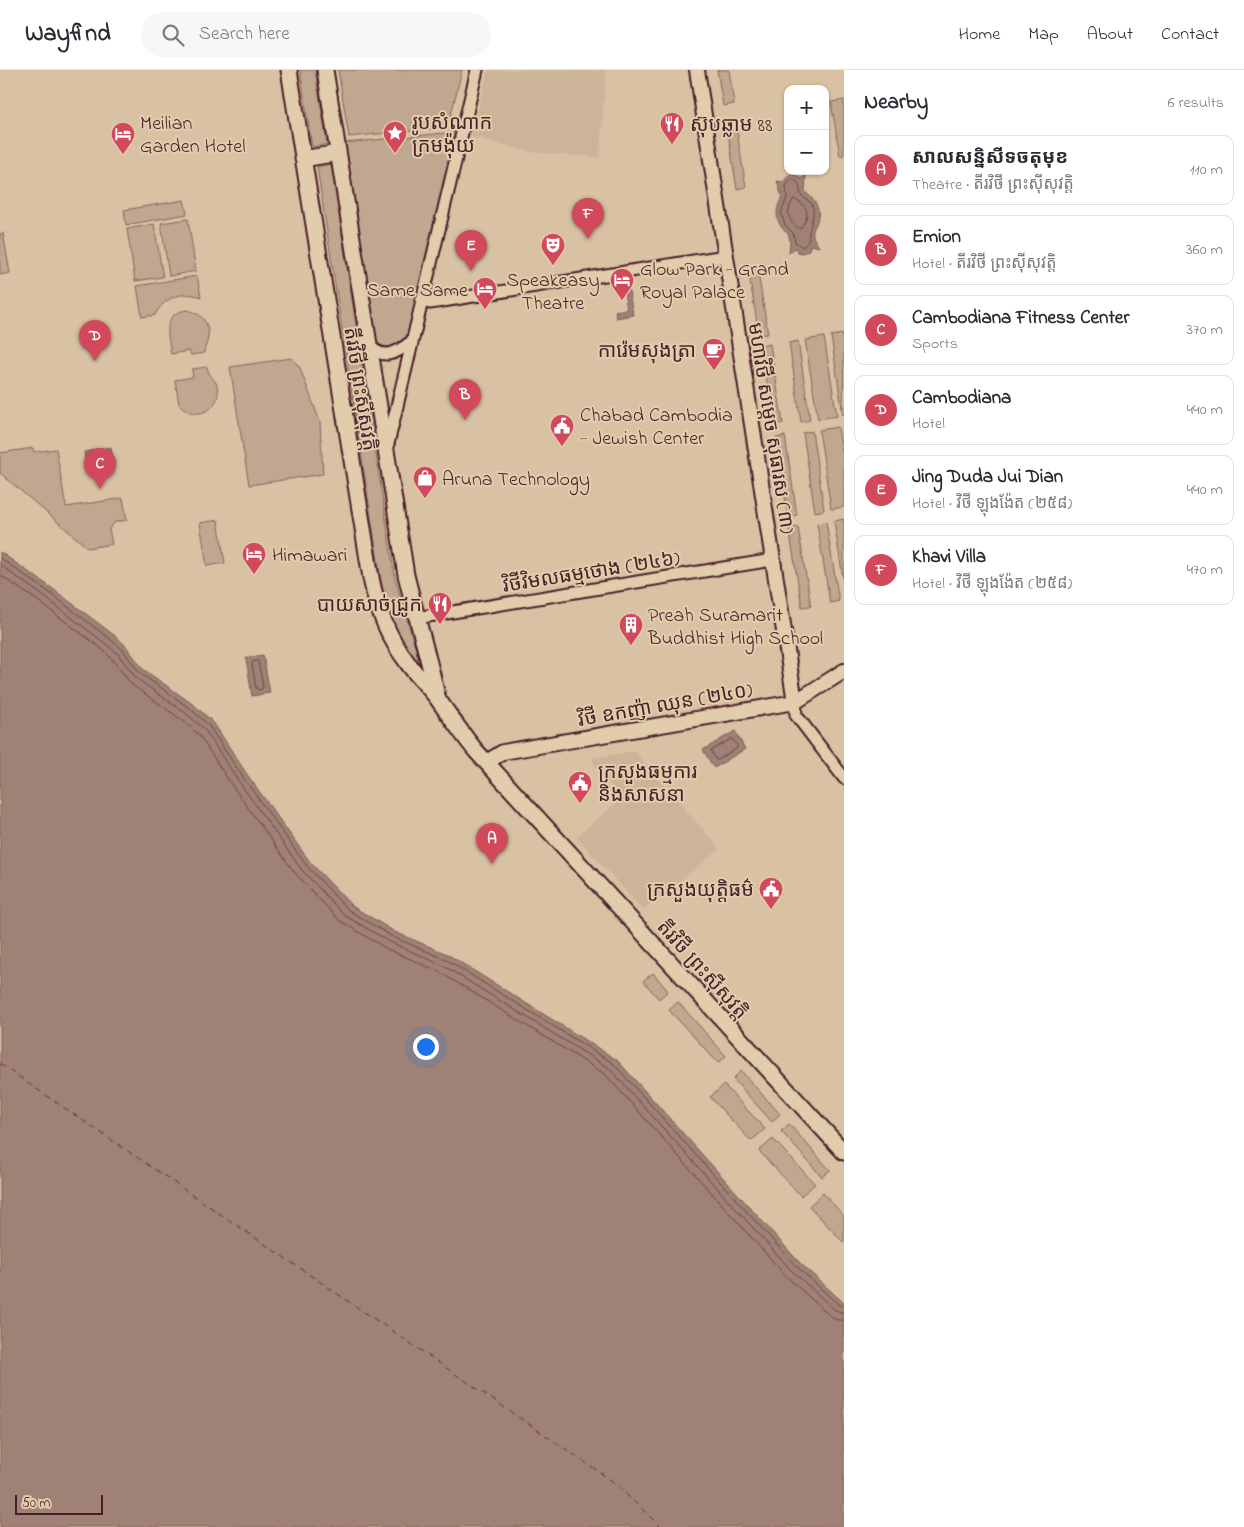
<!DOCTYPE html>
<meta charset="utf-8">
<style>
:root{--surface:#fff;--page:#f7f7f7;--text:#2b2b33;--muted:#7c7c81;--line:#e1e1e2;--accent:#d1495b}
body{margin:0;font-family:"Indie Flower","Noto Sans Khmer",sans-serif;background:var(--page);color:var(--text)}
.controls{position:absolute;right:15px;top:15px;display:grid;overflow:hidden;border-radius:10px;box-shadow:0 1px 4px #0004}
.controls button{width:45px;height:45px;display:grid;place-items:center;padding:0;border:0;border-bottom:1px solid var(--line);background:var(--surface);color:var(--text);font:25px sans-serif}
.scale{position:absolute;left:15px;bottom:12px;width:88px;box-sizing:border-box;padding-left:5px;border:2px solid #4a1f2b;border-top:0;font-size:14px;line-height:18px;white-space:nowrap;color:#4a1f2b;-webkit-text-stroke:4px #e1cdab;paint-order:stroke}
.you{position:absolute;left:425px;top:976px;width:18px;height:18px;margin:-12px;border:4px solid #fff;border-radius:50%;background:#1a73e8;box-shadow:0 0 0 8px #1a73e833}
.badge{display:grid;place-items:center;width:32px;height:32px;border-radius:50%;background:var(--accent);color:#fff;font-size:16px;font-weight:700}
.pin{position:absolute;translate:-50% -41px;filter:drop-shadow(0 1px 2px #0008)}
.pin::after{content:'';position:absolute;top:26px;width:18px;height:15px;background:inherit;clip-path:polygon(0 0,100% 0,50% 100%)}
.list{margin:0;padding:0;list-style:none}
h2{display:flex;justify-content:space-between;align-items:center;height:65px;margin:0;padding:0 20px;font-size:21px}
h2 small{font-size:16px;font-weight:400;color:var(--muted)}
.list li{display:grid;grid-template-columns:32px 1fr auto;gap:15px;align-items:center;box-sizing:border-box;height:70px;margin:0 10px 10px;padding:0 10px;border:1px solid var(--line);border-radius:10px}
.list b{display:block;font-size:19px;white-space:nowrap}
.list p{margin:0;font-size:16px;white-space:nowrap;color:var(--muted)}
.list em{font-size:16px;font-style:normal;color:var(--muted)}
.icon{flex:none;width:28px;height:28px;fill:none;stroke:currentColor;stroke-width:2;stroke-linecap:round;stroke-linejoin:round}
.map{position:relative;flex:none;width:844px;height:1457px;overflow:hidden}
header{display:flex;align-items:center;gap:30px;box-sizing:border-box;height:70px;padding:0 25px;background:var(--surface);border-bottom:1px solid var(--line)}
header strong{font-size:24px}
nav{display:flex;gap:28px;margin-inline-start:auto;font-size:18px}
.search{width:350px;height:45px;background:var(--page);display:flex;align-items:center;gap:12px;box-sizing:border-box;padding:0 18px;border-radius:28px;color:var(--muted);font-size:19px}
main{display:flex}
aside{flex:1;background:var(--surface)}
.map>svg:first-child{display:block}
</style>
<header>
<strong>Wayfind</strong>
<div class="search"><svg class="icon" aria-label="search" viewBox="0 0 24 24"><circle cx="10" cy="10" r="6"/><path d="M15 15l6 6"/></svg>Search here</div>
<nav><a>Home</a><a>Map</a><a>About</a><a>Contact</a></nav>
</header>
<main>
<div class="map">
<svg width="844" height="1457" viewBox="0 0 844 1457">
<rect width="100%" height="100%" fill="#d8c2a3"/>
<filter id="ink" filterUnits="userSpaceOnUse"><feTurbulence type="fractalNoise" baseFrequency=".02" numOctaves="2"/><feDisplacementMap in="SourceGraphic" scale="10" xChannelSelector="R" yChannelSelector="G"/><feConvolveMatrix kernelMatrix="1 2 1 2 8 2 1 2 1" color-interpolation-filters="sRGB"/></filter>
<g filter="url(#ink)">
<path fill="#ccb499" d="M488,0H606L600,88L531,82L471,67Z
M634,681L720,779L643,840L576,767L606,742L621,727L602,705L591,688Z"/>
<path fill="#c0a78f" stroke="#85635d" d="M300,0H315L327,74L312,77Z
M338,0H462L448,57L349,67Z
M717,0H729L734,34L723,36Z
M844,30V85L840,86L831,32Z
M735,50L746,117L737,119L726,51Z
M455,62L406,271C396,280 384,278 374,271L344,73Z
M331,94L395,508L418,587V590C399,578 385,531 381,511L317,97Z
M184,130L187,144L126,155L124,140Z
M188,149L196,201L169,206L161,153Z
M154,154L163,207L135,211L127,159Z
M3,163L10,203L0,205V164Z
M757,196L768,264L759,265L748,198Z
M197,206L201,227C183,220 163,228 155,245L142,247L137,216Z
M187,240C200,242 210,253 208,267C208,273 204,276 204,283L191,285L189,281L171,284C168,265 161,244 187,240Z
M842,264L844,275L843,345L831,266Z
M824,267L837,346L818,349L805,270Z
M798,271L810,350L801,352L789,273Z
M770,274L783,353L774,355L761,276Z
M292,288L300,298L320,352L323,404L249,415L230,297Z
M207,297C209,306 212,306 216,313C222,326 214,341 200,343C191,344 185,340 179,334L175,310L193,307L192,299Z
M838,357L844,393V437L831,439L819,360Z
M812,361L824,440L815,442L803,363Z
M785,366L797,445L788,447L776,368Z
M33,378L34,382L56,379L66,437L123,428L127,450L115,452L109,459L112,474L88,478L0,403V383Z
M844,449V515L834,451Z
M218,450L225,493L207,496L200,453Z
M826,452L839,531L830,533L817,454Z
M798,457L811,536L802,537L789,458Z
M653,903L668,921L659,929L643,911Z
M678,932L726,986L718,993L669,940Z
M741,1001L780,1044L772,1052L733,1009Z
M724,1015L765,1059L751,1071L710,1027Z
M789,1054L830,1100L822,1107L781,1061Z
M773,1069L815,1114L801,1126L759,1081Z
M823,1123L844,1146V1173L809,1136Z"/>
<path fill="#a08174" stroke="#7e5a57" d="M790,104H795L801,109L806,105L805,122C816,131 822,139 816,154C815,157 814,157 813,161C812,167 816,172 819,177L811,175L808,181L802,183L798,182L795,178L789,183L790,172L789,165C775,153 774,142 782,127L777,111L783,112Z
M628,215L633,245L616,248L615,241L627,239L623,216Z
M111,377L114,394L112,398L110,399L106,398L104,393L86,397L84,382Z
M0,482L49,516L114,565L126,576L143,599L194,635L213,652L246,703L310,792L352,836L395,862L447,884L617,990L799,1192L844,1233V1457H0Z
M263,585L270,623L252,626L246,588Z
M735,661L745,679L714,698L703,680Z"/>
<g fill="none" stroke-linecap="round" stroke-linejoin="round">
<path stroke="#6c4648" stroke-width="1" d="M793,109L799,114L801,125C804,128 808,130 811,133C818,142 807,158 809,170L803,177L795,172L793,163L785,155L781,143L787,128L786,116Z
M794,129C810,136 810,146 800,159C787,151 785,142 794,129Z
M0,488L46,520L110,569L122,579L140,603L191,639L209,656L242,706L306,795L348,840L393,867L445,889L613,993L795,1195L839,1235L844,1237
M0,495L42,525L106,574L118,584L136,608L187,644L205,660L237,709L301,799L344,845L390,872L442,895L609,998L791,1200L835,1240L844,1243
M0,505L38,531L102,579L112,589L131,614L182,650L199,665L231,714L295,803L339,850L387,879L438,901L605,1004L785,1205L830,1246L837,1250H844
M258,591L263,617L262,619L258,620L256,618L252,594L253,592Z
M732,669L737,675V678L718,690L715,689L711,681Z"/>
<path stroke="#5b333a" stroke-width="1" stroke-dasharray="6 5" stroke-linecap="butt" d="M0,994L611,1410L661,1457"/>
<defs>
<path id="minor" d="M421,231L430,233L725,186
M369,275C383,291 397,283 411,272
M388,374L477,0
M416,548L772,490
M795,632L796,645L844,708"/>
<path id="tertiary" d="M697,0L795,632
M487,692L503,682L795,632L844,601"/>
<path id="secondary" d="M289,0L371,508C377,539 388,567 407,592C416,605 428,616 437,628C450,646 462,664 476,681L844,1082
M325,0L406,505C416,546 428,585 437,626
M303,89L338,83"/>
</defs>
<use href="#minor" stroke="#4a1f2b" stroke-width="15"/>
<use href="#tertiary" stroke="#4a1f2b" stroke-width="18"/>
<use href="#secondary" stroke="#4a1f2b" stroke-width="19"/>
<use href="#minor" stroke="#e1cdab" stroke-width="11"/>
<use href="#tertiary" stroke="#e1cdab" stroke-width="14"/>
<use href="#secondary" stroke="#e1cdab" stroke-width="15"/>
</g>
</g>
<defs>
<symbol id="restaurant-pin" viewBox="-11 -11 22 30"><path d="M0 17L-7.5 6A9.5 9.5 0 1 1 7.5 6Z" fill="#d1495b" stroke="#e1cdab"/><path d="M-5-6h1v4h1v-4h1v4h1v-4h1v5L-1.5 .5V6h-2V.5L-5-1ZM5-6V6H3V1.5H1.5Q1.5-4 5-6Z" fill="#fff"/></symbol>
<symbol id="sight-pin" viewBox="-11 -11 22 30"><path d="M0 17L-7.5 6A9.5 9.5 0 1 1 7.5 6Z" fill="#d1495b" stroke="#e1cdab"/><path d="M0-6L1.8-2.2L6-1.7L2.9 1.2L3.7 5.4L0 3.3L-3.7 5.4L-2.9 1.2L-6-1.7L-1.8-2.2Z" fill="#fff"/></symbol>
<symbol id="hotel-pin" viewBox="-11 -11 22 30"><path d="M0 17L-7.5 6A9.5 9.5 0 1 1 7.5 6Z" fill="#d1495b" stroke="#e1cdab"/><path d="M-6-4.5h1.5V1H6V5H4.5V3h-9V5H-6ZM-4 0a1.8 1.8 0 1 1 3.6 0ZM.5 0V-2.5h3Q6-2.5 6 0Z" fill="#fff"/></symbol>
<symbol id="theatre-pin" viewBox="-11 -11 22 30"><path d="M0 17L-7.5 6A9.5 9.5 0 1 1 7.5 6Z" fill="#d1495b" stroke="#e1cdab"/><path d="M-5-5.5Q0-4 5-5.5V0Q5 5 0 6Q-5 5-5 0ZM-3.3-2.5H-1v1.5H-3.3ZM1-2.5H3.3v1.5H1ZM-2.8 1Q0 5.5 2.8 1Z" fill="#fff"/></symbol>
<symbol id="cafe-pin" viewBox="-11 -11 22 30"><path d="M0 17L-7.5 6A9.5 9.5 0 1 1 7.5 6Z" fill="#d1495b" stroke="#e1cdab"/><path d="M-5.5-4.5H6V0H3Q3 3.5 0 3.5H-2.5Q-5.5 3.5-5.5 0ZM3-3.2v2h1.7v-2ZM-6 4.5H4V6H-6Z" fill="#fff"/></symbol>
<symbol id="civic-pin" viewBox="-11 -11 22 30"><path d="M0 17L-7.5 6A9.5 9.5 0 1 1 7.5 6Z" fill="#d1495b" stroke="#e1cdab"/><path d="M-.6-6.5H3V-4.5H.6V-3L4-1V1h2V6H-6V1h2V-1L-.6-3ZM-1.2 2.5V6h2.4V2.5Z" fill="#fff"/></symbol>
<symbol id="shop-pin" viewBox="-11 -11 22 30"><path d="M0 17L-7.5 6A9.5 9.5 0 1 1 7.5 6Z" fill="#d1495b" stroke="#e1cdab"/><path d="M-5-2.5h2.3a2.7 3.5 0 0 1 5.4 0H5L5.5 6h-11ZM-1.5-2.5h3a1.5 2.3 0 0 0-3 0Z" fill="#fff"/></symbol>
<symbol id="building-pin" viewBox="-11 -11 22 30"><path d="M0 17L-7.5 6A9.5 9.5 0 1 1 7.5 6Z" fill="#d1495b" stroke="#e1cdab"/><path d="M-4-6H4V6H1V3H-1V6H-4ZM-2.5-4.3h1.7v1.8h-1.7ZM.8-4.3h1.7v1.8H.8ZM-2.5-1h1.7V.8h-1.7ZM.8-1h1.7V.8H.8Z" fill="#fff"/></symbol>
</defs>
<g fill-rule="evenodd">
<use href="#restaurant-pin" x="658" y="40" width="28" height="38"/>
<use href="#sight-pin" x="381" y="49" width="28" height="38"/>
<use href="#hotel-pin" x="109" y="50" width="28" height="38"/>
<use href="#theatre-pin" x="539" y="161" width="28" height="38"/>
<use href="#hotel-pin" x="608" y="196" width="28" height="38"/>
<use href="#hotel-pin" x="471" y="205" width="28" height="38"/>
<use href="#cafe-pin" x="700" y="266" width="28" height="38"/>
<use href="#civic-pin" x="548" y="342" width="28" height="38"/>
<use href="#shop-pin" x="411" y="394" width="28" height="38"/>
<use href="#hotel-pin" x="240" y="470" width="28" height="38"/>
<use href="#restaurant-pin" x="426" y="520" width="28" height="38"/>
<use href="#building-pin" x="617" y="541" width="28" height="38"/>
<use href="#civic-pin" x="566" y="699" width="28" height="38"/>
<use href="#civic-pin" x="757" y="805" width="28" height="38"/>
</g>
<g text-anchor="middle" stroke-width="4" stroke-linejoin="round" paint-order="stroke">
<g font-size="20" fill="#4a1f2b" stroke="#e1cdab" text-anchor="start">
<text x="140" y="59">Meilian<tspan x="140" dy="23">Garden Hotel</tspan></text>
<text x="412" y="59">រូបសំណាក<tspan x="412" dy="23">ក្រមង៉ុយ</tspan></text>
<text x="690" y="61">ស៊ុបឆ្លាម 88</text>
<text x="640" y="205">Glow Park - Grand<tspan x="640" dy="23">Royal Palace</tspan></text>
<text x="553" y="216" text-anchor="middle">Speakeasy<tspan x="553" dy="23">Theatre</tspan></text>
<text x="468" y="226" text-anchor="end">Same Same</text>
<text x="696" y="287" text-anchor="end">ការ៉េមសុងត្រា</text>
<text x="580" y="351">Chabad Cambodia<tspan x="580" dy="23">- Jewish Center</tspan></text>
<text x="442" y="415">Aruna Technology</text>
<text x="272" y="491">Himawari</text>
<text x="422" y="541" text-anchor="end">បាយសាច់ជ្រូក</text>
<text x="648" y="551">Preah Suramarit<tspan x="648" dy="23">Buddhist High School</tspan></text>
<text x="598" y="708">ក្រសួងធម្មការ<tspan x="598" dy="23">និងសាសនា</tspan></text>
<text x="754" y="826" text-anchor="end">ក្រសួងយុត្ដិធម៌</text>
</g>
<g font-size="20" fill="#4a1f2b" stroke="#e1cdab">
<text transform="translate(361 319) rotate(81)" y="7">តីរវិថី ព្រះស៊ីសុវត្តិ</text>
<text transform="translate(772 358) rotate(81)" y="7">មហាវិថី សម្តេច សុធារស (៣)</text>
<text transform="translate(591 501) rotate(-9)" y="7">វិថីវិមលធម្មថោង (២៤៦)</text>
<text transform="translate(665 634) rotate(-10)" y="7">វិថី ឧកញ៉ា ឈុន (២៤០)</text>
<text transform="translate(703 899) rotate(48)" y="7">តីរវិថី ព្រះស៊ីសុវត្តិ</text>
</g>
</g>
</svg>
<div class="controls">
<button>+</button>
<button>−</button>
</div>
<div class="scale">50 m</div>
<div class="you"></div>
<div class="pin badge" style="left:492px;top:794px">A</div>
<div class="pin badge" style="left:465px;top:350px">B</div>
<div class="pin badge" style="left:100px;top:419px">C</div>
<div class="pin badge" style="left:95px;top:291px">D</div>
<div class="pin badge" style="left:471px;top:201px">E</div>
<div class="pin badge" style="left:588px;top:169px">F</div>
</div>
<aside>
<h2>Nearby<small>6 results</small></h2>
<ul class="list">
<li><span class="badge">A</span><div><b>សាលសន្និសីទចតុមុខ</b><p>Theatre · តីរវិថី ព្រះស៊ីសុវត្តិ</p></div><em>110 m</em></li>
<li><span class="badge">B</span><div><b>Emion</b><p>Hotel · តីរវិថី ព្រះស៊ីសុវត្តិ</p></div><em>360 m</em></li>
<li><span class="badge">C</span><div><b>Cambodiana Fitness Center</b><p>Sports</p></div><em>370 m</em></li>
<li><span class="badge">D</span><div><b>Cambodiana</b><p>Hotel</p></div><em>440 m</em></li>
<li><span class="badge">E</span><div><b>Jing Duda Jui Dian</b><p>Hotel · វិថី ឡុងង៉ែត (២៥៨)</p></div><em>440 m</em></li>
<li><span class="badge">F</span><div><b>Khavi Villa</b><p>Hotel · វិថី ឡុងង៉ែត (២៥៨)</p></div><em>470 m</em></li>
</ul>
</aside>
</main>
